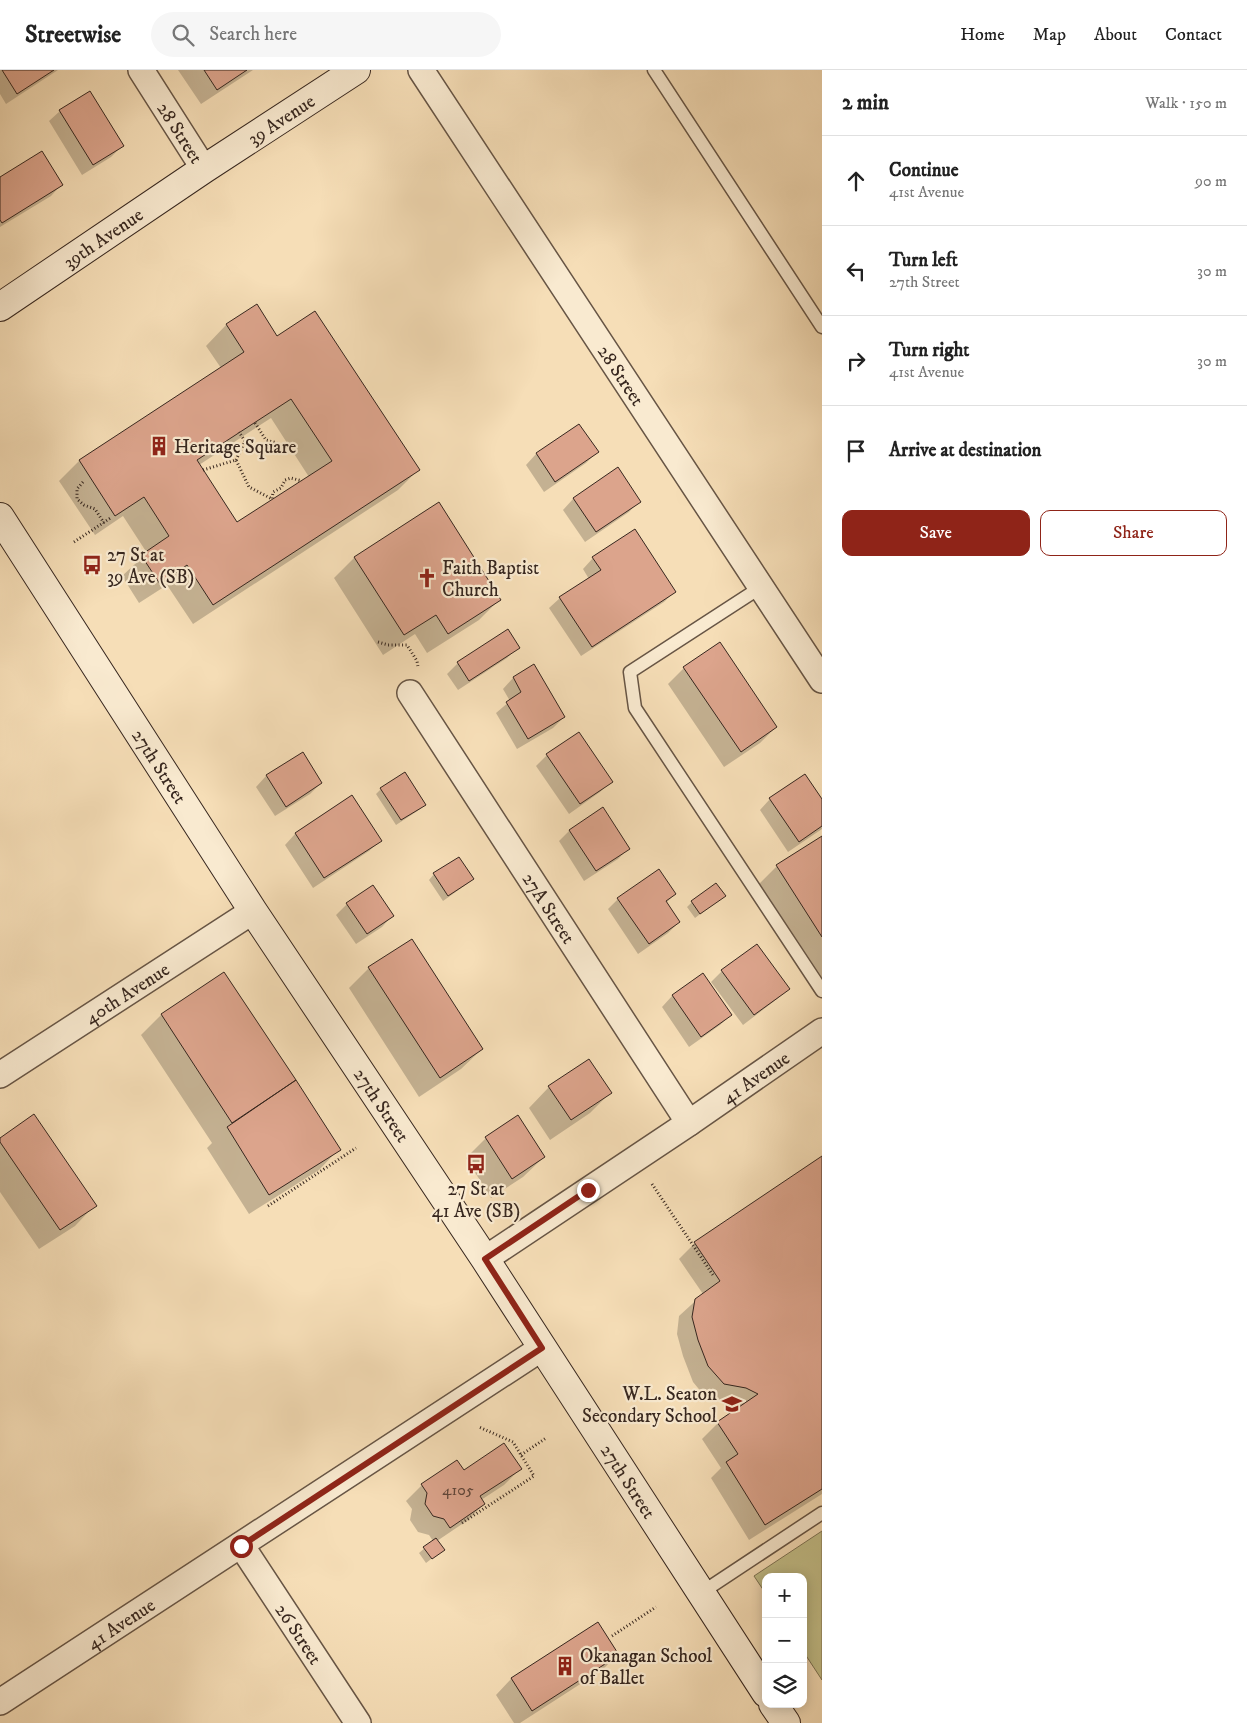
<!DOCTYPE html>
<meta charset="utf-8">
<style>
:root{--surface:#fff;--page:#f6f6f6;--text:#222;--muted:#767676;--line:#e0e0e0;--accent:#8f2418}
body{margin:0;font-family:"IM FELL DW Pica",serif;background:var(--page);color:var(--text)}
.controls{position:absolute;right:15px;bottom:15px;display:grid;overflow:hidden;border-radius:10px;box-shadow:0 2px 12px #0003}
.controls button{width:45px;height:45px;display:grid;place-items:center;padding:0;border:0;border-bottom:1px solid var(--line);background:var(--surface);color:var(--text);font:25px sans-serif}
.stop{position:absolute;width:15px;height:15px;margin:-11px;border:4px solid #8f2418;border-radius:50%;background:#fff}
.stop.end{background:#8f2418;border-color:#fff;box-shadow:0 1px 5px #0008}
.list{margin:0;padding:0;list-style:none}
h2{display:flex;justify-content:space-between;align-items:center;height:65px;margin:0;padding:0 20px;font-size:21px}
h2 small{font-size:16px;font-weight:400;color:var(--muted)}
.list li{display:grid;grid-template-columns:32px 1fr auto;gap:15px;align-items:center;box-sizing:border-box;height:90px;padding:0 20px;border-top:1px solid var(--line)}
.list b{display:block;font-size:19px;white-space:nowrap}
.list p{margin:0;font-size:16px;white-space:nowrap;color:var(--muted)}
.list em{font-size:16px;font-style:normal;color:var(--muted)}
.actions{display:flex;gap:10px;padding:15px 20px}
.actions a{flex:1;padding:11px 0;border:1px solid var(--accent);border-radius:10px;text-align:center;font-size:18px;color:var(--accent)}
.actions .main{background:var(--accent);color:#fff}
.icon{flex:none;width:28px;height:28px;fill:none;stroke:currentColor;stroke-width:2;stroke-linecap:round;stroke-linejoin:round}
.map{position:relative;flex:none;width:822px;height:1653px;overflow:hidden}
header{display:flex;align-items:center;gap:30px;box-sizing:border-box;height:70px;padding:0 25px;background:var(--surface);border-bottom:1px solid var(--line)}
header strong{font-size:24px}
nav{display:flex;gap:28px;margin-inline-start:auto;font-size:18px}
.search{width:350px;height:45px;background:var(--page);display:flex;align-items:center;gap:12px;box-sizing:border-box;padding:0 18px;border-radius:28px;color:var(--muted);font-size:19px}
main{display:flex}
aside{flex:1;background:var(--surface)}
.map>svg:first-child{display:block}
</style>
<header>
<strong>Streetwise</strong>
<div class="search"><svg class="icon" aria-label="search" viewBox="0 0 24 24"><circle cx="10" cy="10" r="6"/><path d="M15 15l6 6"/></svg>Search here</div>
<nav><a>Home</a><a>Map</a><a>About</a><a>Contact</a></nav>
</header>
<main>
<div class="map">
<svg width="822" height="1653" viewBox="0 0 822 1653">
<rect width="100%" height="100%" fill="#f6deb7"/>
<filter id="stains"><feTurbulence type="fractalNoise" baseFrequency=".004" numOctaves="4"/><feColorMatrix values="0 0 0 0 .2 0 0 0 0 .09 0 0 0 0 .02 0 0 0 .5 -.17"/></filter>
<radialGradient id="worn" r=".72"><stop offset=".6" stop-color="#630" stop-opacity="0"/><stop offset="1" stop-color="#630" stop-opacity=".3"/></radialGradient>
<path fill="#c3bf89" stroke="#7d7354" d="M822,1461V1610L803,1581V1507H766V1524L754,1506Z"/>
<path fill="#0003" fill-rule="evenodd" d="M0,0H58L6,34L0,24Z
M178,0H253L201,34Z
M60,41L122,76L111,87L82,105L49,51Z
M0,109L61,115L51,126L0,157Z
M256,236L277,267L418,400L398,420L193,554L167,515L139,533L122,506L147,483L123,446L95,465L59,411L79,391L221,298L206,276L226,255ZM271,348L309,407L236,454L199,395Z
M579,355L597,382L586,393L544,422L526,395L536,384Z
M618,399L639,431L629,442L585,472L563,440L573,429Z
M438,434L499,530L479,550L427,583L415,564L383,585L334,508L354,488Z
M593,488L674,522L664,532L581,586L549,538L560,528L589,509L583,499Z
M518,577L507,588L458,620L447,604L458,593Z
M534,596L564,647L553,658L517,679L496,643L510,631L503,619L513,608Z
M684,598L776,657L760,673L724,697L668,614Z
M302,683L321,713L310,724L275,746L256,717L266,706Z
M547,685L611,712L600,722L569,744L536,696Z
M381,719L424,735L419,740L396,755L376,724Z
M352,727L380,771L369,781L313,818L285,775L295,764Z
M770,729L822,731V759L788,782L760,740Z
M569,761L628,779L618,789L584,811L559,771Z
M822,768V912L757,816L777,796Z
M434,804L473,809L467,814L443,831L429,810Z
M675,824L666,833L679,852L668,863L638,884L608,839L618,829Z
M724,826L695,848L687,837L692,832Z
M347,834L392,846L382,857L356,874L336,845Z
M757,876L788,918L777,929L743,955L711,912L722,901Z
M369,898L482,979L461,999L419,1027L349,918Z
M224,904L339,1079L319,1100L249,1144L207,1078L212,1073L141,965L161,945Z
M703,905L731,945L720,955L689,977L662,937L672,926Z
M549,1017L610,1023L590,1043L550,1070L529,1038Z
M486,1068L544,1087L523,1107L491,1128L466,1088Z
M0,1069L95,1135L75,1156L39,1179L0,1122Z
M822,1088V1424L749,1470L711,1408L721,1398L702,1369L718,1353L740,1338L730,1333L708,1330L693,1312L683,1286L677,1264L679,1246L703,1224L679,1189L695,1173Z
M520,1399L504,1415L481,1430L484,1434L468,1450L437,1471L443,1480L426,1493L419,1483L433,1471L429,1465L418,1462L410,1450L412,1439L406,1431L422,1415L463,1401Z
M597,1554L618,1585L602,1600L520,1653H514L496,1625L511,1609Z"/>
<path fill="#dca48c" stroke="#37271f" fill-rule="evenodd" d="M2,0H54L17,24Z
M204,0H247L217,20Z
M90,21L124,76L93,95L59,40Z
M42,81L63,115L2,153L0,150V107Z
M257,234L277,266L315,241L420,400L213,535L187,495L160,514L141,485L169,466L144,427L115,446L79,390L244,282L226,254ZM291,329L332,391L237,452L197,390Z
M579,354L599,382L555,412L536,383Z
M618,397L641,432L596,462L573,428Z
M439,432L501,530L448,564L436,545L404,565L354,487Z
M635,459L676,522L592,577L559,527L601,500L592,487Z
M508,559L520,578L469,611L457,592Z
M720,572L777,657L741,682L683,597Z
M534,594L565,647L528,669L506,632L521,622L513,607Z
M579,662L613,712L580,734L546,684Z
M303,682L322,713L286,737L266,705Z
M405,702L426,735L401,750L380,718Z
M805,704L822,729V756L799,772L769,728Z
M352,725L382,771L324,808L295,763Z
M603,737L630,779L596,801L569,760Z
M822,766V867L776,795Z
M459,787L474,809L448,826L433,803Z
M659,799L676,824L666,831L680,852L649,874L617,828Z
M716,813L726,826L700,844L691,831Z
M373,815L394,846L367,864L346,833Z
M412,869L483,979L440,1008L368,897Z
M757,874L790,919L754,945L721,900Z
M224,902L296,1010L232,1053L161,944Z
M703,903L732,945L701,967L672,925Z
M589,989L612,1023L571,1050L548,1016Z
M296,1010L341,1080L269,1125L227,1057Z
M34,1044L97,1136L60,1160L0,1072V1068Z
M518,1045L545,1087L512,1109L485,1067Z
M822,1086V1419L765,1455L726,1392L738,1384L717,1352L758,1324L746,1318L724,1314L708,1296L698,1270L692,1247L695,1229L720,1211L694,1172Z
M504,1373L522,1399L480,1426L485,1434L450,1458L444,1449L433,1446L425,1434L427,1423L421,1414L457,1390L464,1400Z
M436,1468L445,1480L432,1489L423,1477Z
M598,1552L619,1585L532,1641L511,1608Z"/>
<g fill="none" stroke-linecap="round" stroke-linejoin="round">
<defs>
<path id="lane" d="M654,0L822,257
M761,517L630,602L635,638L822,921
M701,1523L822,1443"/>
<g id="street">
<path id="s1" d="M141,0L204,99"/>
<path id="s2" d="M421,0L822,610"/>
<path id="s3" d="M410,623L689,1053"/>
<path id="s4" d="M0,1005L253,841"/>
<path id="s5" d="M485,1189L689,1053L822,961"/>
<path id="s6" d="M241,1475L358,1653"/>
<path id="s7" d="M0,1632L542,1278"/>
</g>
<g id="secondary">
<path id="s8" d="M0,237L204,99L356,0"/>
<path id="s9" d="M0,447L253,841L485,1189L766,1623"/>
<path d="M773,1634L786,1653"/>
</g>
</defs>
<use href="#lane" stroke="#675545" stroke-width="15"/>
<use href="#street" stroke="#675545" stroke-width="28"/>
<use href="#secondary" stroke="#37271f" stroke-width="30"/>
<path stroke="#37271f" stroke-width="3" stroke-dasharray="1 2.5" stroke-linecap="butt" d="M255,353L266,370L277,373
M236,390L245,371L239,362
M203,400L236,390L249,417L272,429L273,422L281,418L285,410L291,408L302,411
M83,412L77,419V429L84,435L95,439L104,453
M74,472L112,447
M378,572L388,575H407L417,591L418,597
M652,1114L713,1205
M268,1136L356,1078
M521,1385L546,1368
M462,1453L534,1406L513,1372L479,1357
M612,1566L656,1537"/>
<use href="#lane" stroke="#f9ead0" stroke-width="12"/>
<use href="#street" stroke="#f9ead0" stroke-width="25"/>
<use href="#secondary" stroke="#f9ead0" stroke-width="28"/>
</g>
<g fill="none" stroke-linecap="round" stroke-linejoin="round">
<path stroke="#8f2418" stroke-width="6" d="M241,1476L542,1278L485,1189L588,1120"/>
</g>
<defs>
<symbol id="building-bare" viewBox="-9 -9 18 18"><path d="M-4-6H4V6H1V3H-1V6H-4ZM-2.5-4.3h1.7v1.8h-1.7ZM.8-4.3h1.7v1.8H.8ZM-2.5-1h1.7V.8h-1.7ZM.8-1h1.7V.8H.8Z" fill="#8f2418" stroke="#f9ead0" stroke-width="2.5" paint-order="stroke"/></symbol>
<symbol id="bus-bare" viewBox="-9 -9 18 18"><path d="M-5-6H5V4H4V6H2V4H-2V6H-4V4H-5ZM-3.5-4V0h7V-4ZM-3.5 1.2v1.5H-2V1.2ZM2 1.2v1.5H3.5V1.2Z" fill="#8f2418" stroke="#f9ead0" stroke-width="2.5" paint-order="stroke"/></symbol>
<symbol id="church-bare" viewBox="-9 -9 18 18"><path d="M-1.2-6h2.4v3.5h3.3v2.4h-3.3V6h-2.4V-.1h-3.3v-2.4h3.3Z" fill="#8f2418" stroke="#f9ead0" stroke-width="2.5" paint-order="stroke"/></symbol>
<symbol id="school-bare" viewBox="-9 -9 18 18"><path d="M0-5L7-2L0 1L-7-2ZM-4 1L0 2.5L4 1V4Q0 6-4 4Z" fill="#8f2418" stroke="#f9ead0" stroke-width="2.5" paint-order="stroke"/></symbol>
</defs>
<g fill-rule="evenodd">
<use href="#building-bare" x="145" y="362" width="28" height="28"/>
<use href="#bus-bare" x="78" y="481" width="28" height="28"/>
<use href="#church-bare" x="413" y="494" width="28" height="28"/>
<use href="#bus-bare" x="462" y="1080" width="28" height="28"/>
<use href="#school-bare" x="718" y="1320" width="28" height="28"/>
<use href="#building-bare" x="551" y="1582" width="28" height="28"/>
</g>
<g text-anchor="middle" stroke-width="4.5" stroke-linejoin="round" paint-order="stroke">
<g font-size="16" fill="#60463a">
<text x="458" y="1425">4105</text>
</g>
<g font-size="19" fill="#37271f" stroke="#f9ead0">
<text dy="7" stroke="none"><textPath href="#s8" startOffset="338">39 Avenue</textPath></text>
<text dy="7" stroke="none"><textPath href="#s1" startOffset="74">28 Street</textPath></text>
<text dy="7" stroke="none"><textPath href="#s8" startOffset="124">39th Avenue</textPath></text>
<text dy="7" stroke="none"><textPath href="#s2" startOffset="365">28 Street</textPath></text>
<text dy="7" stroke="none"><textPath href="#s9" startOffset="296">27th Street</textPath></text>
<text dy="7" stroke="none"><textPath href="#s3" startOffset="256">27A Street</textPath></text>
<text dy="7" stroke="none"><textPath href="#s4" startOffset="151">40th Avenue</textPath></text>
<text dy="7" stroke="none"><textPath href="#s5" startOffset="326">41 Avenue</textPath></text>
<text dy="7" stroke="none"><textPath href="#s9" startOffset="701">27th Street</textPath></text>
<text dy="7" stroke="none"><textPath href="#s9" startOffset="1151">27th Street</textPath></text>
<text dy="7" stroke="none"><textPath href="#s7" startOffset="144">41 Avenue</textPath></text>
<text dy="7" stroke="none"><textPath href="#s6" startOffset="106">26 Street</textPath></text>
</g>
<g font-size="19" fill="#37271f" stroke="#f9ead0" text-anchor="start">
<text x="174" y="383">Heritage Square</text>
<text x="107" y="491">27 St at<tspan x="107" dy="22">39 Ave (SB)</tspan></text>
<text x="442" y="504">Faith Baptist<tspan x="442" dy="22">Church</tspan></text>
<text x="476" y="1125" text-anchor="middle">27 St at<tspan x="476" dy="22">41 Ave (SB)</tspan></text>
<text x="717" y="1330" text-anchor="end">W.L. Seaton<tspan x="717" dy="22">Secondary School</tspan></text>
<text x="580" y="1592">Okanagan School<tspan x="580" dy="22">of Ballet</tspan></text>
</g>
</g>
<rect width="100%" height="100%" filter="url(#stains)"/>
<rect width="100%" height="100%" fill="url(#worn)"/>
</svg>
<div class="controls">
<button>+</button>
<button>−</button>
<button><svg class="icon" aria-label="layers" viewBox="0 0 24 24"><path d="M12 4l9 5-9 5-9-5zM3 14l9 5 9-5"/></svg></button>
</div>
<div class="stop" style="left:241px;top:1476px"></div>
<div class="stop end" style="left:588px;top:1120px"></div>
</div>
<aside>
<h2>2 min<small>Walk · 150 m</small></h2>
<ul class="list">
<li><svg class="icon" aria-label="ahead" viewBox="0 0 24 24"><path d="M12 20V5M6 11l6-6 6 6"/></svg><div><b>Continue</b><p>41st Avenue</p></div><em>90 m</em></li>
<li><svg class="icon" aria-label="left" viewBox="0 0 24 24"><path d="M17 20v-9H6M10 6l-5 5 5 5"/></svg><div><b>Turn left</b><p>27th Street</p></div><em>30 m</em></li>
<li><svg class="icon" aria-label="right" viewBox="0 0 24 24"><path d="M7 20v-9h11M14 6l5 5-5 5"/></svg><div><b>Turn right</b><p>41st Avenue</p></div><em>30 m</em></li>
<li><svg class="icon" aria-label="arrive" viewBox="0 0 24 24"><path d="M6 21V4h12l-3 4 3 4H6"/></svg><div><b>Arrive at destination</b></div></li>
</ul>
<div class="actions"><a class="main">Save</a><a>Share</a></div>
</aside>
</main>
